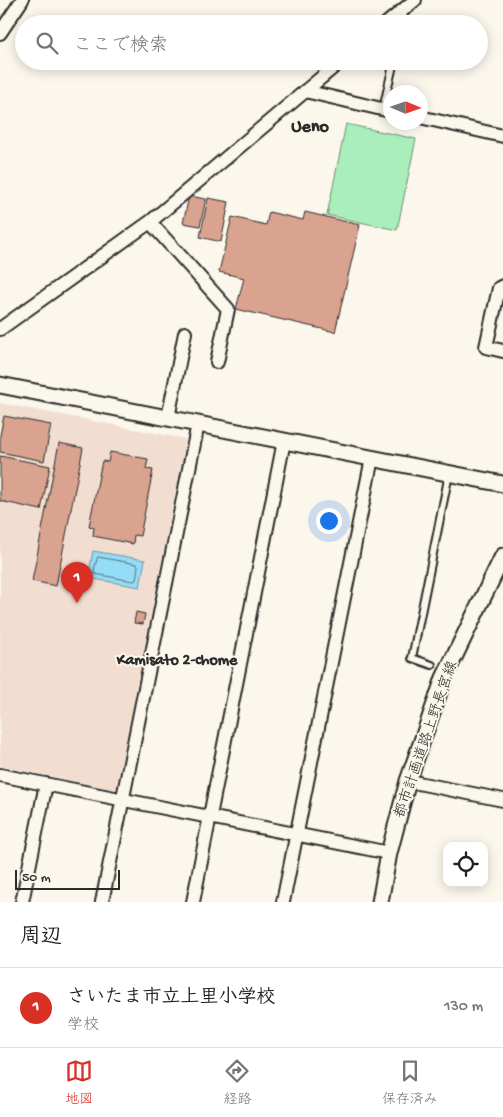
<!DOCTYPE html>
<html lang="ja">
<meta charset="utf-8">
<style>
:root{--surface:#fff;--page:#f2f2f2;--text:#202124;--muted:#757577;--line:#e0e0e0;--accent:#d93025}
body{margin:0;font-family:"Gochi Hand","Klee One",sans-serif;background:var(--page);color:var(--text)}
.controls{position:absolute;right:15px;bottom:15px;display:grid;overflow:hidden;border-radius:10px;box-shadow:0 2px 12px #0003}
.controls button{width:45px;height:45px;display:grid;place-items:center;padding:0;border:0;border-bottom:1px solid var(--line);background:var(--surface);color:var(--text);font:25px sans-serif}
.compass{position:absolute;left:383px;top:85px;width:45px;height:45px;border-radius:50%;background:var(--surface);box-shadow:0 2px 12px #0003;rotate:92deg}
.scale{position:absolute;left:15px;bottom:12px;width:105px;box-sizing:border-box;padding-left:5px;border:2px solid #2b2b2b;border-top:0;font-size:14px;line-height:18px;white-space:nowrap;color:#2b2b2b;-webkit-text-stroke:4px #fbf7ec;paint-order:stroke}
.you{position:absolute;left:328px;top:520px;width:18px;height:18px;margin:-12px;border:4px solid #fff;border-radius:50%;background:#1a73e8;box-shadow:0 0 0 8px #1a73e833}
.badge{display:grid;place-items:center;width:32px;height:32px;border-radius:50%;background:var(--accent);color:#fff;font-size:16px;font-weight:700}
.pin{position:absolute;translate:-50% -41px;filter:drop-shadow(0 1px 2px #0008)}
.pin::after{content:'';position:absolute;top:26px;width:18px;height:15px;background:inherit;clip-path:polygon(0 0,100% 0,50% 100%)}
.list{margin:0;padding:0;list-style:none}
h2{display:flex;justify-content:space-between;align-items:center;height:65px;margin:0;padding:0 20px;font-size:21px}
h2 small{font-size:16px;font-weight:400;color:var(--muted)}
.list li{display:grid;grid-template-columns:32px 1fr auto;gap:15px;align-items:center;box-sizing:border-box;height:80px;padding:0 20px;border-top:1px solid var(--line)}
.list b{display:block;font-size:19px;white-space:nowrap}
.list p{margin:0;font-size:16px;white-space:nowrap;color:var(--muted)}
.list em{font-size:16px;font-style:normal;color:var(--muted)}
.icon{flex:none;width:28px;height:28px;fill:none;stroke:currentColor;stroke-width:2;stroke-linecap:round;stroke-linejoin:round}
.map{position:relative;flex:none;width:503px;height:902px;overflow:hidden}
.search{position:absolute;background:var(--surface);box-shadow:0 2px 12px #0003;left:15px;right:15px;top:15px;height:55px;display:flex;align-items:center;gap:12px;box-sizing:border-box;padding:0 18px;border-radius:28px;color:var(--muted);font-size:19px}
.sheet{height:145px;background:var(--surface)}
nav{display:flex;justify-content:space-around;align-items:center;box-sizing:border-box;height:70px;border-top:1px solid var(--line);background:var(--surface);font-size:14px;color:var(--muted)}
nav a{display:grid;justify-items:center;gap:2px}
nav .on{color:var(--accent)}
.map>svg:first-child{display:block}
</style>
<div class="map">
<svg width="503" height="902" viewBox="0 0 503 902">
<rect width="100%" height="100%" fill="#fbf7ec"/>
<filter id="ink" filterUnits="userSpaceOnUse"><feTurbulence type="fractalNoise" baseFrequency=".02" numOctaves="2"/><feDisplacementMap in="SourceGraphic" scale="10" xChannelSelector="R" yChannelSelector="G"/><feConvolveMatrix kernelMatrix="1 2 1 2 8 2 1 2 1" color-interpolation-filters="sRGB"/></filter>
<g filter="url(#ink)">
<path fill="#f1ded0" d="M0,403L186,439L116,790L0,766Z"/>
<path fill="#aaefbb" stroke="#6a8d73" d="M346,124L416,139L397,230L327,215Z"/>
<path fill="#95ddf7" stroke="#6b96a5" d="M93,551L145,560L140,587L88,578Z"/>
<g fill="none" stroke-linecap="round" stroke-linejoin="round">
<path stroke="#55727d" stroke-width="1" d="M98,557L137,564L138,566L136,580L133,581L95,574L94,571Z"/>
</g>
<path fill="#d9a390" stroke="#2b2b2b" d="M189,196L206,199L200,226L183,223Z
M208,198L229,202L221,242L200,237Z
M269,212L303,220L305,212L360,225L335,332L236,309L244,278L219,272L232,217L266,225Z
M4,416L51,425L44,461L0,452V435Z
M59,443L83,448L56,586L32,581Z
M110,452L148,459L146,469L153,470L140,536L134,535L133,544L93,536L94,527L89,526L102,461L108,462Z
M0,456L50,466L41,510L0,501Z
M136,612L145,614L143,624L134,623Z"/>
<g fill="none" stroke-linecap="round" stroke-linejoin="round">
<defs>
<path id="service" d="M402,24L404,12
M383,109L394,61
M432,665L412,658L449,474"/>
<path id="minor" d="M386,24L415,0
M0,33L22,0
M305,91L390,111
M420,117L503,136
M150,222L228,309L217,362
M503,286L499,288L486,347L503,351
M0,329L150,222L341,61
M168,418L185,333
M0,775L389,853
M408,781L503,800
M22,902L46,784
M102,902L198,424
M193,902L284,441
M283,902L372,458"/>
<path id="tertiary" d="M0,385L503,484
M380,902L389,853L408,781L444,678L503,556"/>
</defs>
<use href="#service" stroke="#2b2b2b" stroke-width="10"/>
<use href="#minor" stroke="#2b2b2b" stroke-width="16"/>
<use href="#tertiary" stroke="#2b2b2b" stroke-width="19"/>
<use href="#service" stroke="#fbf7ec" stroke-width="6"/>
<use href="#minor" stroke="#fbf7ec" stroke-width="12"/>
<use href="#tertiary" stroke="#fbf7ec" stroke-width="15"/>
</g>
</g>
<g text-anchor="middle" stroke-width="4" stroke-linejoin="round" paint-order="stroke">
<g font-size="15" fill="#2b2b2b" stroke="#fbf7ec">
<text transform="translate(425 739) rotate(-71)" y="5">都市計画道路上野長宮線</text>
</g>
<g font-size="16" font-weight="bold" fill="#2b2b2b" stroke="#fbf7ec">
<text x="177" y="664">Kamisato 2-chome</text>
</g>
<g font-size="18" font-weight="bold" fill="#2b2b2b" stroke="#fbf7ec">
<text x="310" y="131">Ueno</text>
</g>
</g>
</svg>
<div class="controls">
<button><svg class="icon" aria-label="locate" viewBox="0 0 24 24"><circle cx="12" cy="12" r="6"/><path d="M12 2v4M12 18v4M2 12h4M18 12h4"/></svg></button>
</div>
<svg class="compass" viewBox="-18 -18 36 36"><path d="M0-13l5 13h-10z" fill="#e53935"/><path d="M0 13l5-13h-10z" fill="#757577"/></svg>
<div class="scale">50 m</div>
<div class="you"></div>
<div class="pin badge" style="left:77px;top:603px">1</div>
<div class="search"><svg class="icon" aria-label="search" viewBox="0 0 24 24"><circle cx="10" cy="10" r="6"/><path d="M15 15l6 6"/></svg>ここで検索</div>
</div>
<section class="sheet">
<h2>周辺<small></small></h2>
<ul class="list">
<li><span class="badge">1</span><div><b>さいたま市立上里小学校</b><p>学校</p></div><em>130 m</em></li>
</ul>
</section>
<nav>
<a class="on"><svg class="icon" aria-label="map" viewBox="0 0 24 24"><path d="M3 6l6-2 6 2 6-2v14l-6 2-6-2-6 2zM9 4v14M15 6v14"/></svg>地図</a>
<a><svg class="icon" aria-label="directions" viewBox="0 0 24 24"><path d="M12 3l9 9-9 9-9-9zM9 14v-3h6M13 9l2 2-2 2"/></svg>経路</a>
<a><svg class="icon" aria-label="saved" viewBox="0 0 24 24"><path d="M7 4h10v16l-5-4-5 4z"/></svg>保存済み</a>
</nav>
